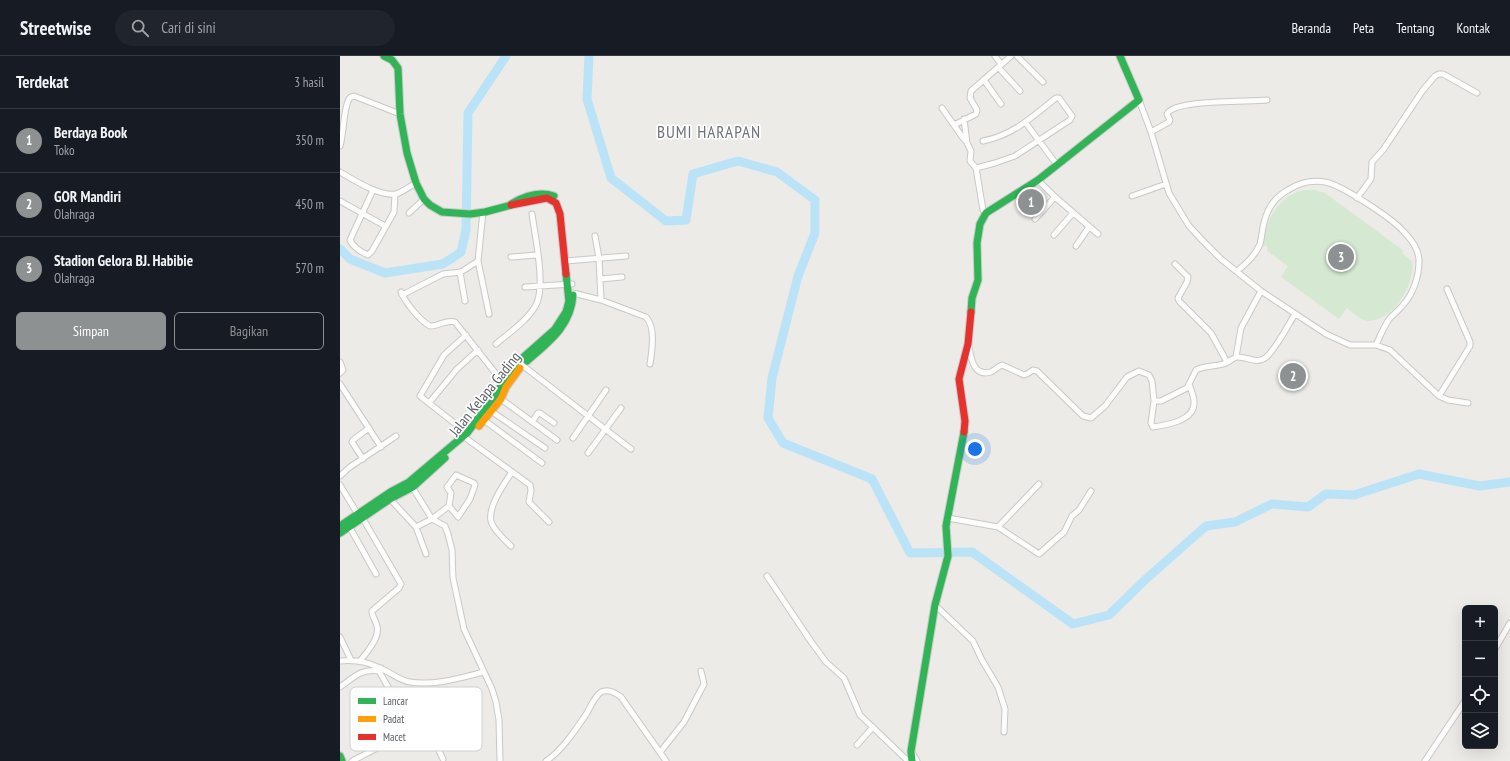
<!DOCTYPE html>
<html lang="id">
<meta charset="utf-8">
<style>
:root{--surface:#171b24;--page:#20242c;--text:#f1f3f6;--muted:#9ea1a6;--line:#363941;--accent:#8e9192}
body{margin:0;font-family:"PT Sans Narrow",sans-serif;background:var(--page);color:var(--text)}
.controls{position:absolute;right:12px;bottom:12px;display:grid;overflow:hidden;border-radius:6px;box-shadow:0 4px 16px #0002}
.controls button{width:36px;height:36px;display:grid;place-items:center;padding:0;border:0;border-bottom:1px solid var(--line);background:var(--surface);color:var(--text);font:20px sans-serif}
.you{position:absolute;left:635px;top:393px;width:14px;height:14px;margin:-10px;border:3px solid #fff;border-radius:50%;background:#1a73e8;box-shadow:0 0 0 6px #1a73e833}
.badge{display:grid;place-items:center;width:26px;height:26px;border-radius:50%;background:var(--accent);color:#fff;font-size:13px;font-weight:700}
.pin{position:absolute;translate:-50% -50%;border:2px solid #fff;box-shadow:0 1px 4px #0006}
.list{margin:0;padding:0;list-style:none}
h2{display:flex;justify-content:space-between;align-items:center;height:52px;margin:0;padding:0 16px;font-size:17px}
h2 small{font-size:13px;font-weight:400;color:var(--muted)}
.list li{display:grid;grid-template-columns:26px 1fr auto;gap:12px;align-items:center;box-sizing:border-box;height:64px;padding:0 16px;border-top:1px solid var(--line)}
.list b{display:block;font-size:15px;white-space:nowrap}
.list p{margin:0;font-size:13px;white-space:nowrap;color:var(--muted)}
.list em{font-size:13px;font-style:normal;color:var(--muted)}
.actions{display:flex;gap:8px;padding:12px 16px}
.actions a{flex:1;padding:9px 0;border:1px solid var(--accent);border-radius:6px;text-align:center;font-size:14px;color:var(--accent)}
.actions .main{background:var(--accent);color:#fff}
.icon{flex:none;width:22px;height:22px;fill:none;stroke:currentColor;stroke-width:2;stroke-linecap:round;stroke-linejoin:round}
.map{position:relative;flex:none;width:1170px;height:705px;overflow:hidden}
header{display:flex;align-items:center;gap:24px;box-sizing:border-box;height:56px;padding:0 20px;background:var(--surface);border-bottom:1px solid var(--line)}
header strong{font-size:19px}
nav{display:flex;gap:22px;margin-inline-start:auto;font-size:14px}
.search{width:280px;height:36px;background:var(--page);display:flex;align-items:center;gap:10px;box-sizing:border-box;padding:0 14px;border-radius:22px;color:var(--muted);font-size:15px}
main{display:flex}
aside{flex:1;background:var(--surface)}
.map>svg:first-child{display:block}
</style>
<header>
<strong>Streetwise</strong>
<div class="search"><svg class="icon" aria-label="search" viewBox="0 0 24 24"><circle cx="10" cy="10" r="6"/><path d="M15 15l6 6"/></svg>Cari di sini</div>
<nav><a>Beranda</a><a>Peta</a><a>Tentang</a><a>Kontak</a></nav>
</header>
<main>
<aside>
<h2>Terdekat<small>3 hasil</small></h2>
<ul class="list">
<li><span class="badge">1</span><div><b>Berdaya Book</b><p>Toko</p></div><em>350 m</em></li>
<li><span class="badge">2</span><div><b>GOR Mandiri</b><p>Olahraga</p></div><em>450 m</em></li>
<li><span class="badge">3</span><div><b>Stadion Gelora BJ. Habibie</b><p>Olahraga</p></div><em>570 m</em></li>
</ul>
<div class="actions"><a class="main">Simpan</a><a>Bagikan</a></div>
</aside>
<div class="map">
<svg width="1170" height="705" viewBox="0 0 1170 705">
<rect width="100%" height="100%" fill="#ecebe7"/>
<path fill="#d5e9d2" d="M964,134H975L985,137L1064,195L1062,197L1072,205C1076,227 1053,266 1028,265C1020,264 1013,257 1007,252L999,263L941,221L948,210L927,195V190H923C925,165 938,140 964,134Z"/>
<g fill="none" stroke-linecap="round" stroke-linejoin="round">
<path stroke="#bae3f8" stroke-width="9" d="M249,0L247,43L271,122L326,165L346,164L353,118L398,105L437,116L475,144V177L458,220L432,322L428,362L443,387L532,423L570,497L632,496L733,568L769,559L806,523L866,470L895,466L932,448L968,451L986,438L1014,439L1079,418L1140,430L1170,426
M0,193L10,203L45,217L103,208L121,196L126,174L128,57L166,0"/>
<defs>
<path id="street" d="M655,0L661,8
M677,0L703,26
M658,11L680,35
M644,24L661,48
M799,44L811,76L829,137L849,170L864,186L881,203L921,235L986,278L1010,289H1036L1050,294L1099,340L1108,344L1128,347
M602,52L623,82L626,85
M624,63L627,87L631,95L630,105L636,112L643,154L646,157
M685,66L717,109
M614,69L636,58L637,54L630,42L631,35L671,0
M811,76L829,66L830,64L827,58C834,43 909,46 927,44
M0,90C4,77 3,54 9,43C11,40 11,41 14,40L60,58
M636,112L655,107L675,100L730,64L732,60L719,42H716C693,60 674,79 643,85
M0,116C14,124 40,141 56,138C63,136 70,130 76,127
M698,124L715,141L758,178
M33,134L10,184C13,191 21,196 28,199L32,195L54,156L55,138
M792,140L826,128
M1017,142L1031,123L1032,106L1043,94L1083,34L1095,20L1099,18H1103L1137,37
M0,145L45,170
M143,156L138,205L149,258
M69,157L84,143
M695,163L715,141
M714,179L733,157
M255,180L259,202L261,244
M736,190L749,171
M171,201L197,199
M226,205L286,200
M835,208L848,221L847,226L838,242L839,245L871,277L887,306
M897,215C906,208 916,198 920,188C922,181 922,174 924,167C927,153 935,141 948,134C959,127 972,124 985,126C1002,129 1053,163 1064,176C1071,183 1079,194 1079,205C1079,221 1073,238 1063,249C1059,254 1054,258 1050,262C1044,270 1040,280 1036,289
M120,216L125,245
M260,223L282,221
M185,231L232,228
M61,236C66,247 79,264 90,270C99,270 107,263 115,266L164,328
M233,237L261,244L306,261C316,272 312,294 310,308
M62,239L103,218L121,216L138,205
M126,279L104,299L80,340L127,377
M156,288C170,276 187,265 196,249C206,230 195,180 192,158
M629,291C631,303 634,321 651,316C655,314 657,311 662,309L684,319L687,318L693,314L697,315L743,360L751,362L765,350L787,321L799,315L809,319L812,325L814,345H821L847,332L856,314C865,309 877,311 886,307C890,305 894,301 898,301C907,301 917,308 925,302C935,295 948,269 955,258
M896,301L901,272L921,235
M0,306L3,314L0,317
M182,309L291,393
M0,328L41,391
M1099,340L1130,290V286L1107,233
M161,343L217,384
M814,345L811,367L813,371C826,369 855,365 854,346C854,340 851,334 849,328
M89,347L117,313L138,294
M151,355L205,392
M144,364L202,407
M192,366L198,357H200L214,367
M233,382L266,334
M127,383L190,429L191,434L189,446L209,466
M248,397L281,352
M23,403L12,386L13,384L29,372
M0,420L10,411L56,380
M0,429L17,457
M71,429L92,463L105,470L108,478L112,494L113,522L124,573L152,633L156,646L159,664L160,705
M50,443L76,471
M608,462L658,471L699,498L724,476L732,460L739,454L751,435
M9,470L36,518
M658,471L699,428
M171,490C165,484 153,474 151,465C148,450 164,428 172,416
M86,498L76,471L92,463L109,450L111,437L107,431L116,419L134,427L135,429L130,443L118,461L109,450
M427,520L472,587L486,606L504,622L520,659L568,705
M595,549L633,585L642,604L658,631L665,653L664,676
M0,581L11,604
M1155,593L1170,567
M0,605C18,603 31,607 48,616C55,620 62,625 70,626C94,630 120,622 144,616
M20,605C27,596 40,582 37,570C36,565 32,561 32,555L59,532L61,528L22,461
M0,631C14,621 22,612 39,615
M66,668L78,662L81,663L86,668L103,703
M517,689L533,671
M321,695L344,666L364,628L361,615
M572,696L577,705
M12,705C27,697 62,682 67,667L64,659L39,615L41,612
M206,705C222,695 236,673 247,657C250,651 255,640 261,636C269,632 276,637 281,641L326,705
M1085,705L1125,645"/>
<path id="fast" d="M44,0L52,4L58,12L60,58L67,97L76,127L84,143L90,149L102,156L130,158L145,156L171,149
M171,148C184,140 199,135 214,140
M631,256L632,242L638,224L637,187L640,168L646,157L698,124L799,44L780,0
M187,305C209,286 231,270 233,239
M0,470L52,435L69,426L127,377L150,347L170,316L180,304L215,273L226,256L229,245L226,218
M0,477L50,443L73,431L105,402
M0,700L2,705
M572,705L571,695L595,549L608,500L606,470L624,376"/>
<path id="slow" d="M139,370L161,343L166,331L180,312"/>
<path id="jam" d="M171,149L207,142L216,147L220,158L226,218
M624,376L625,365L619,323L628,288L631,256"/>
</defs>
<use href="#street" stroke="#c8c8c8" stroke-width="7"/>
<use href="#fast" stroke="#c9c9c9" stroke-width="9"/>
<use href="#slow" stroke="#c9c9c9" stroke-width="9"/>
<use href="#jam" stroke="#c9c9c9" stroke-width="9"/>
<use href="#street" stroke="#fcfcfb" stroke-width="5"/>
<use href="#fast" stroke="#30b455" stroke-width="7"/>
<use href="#slow" stroke="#ff9f0a" stroke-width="7"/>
<use href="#jam" stroke="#e5322d" stroke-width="7"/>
</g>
<g text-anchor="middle" stroke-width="3.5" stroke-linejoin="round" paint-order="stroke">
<g font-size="15" fill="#5c6165" stroke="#fff">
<text transform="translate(145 338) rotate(-51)" y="5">Jalan Kelapa Gading</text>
</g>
<g font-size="17" letter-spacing="1" fill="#6d7377" stroke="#fff">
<text x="369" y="82">BUMI HARAPAN</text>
</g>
</g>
<rect x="10" y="631" width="132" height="64" rx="6" fill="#fff" stroke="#ced0d1" stroke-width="1"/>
<rect x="18" y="642" width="18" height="6" fill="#30b455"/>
<rect x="18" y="660" width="18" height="6" fill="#ff9f0a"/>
<rect x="18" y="678" width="18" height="6" fill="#e5322d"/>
<g font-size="11" fill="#5c6165">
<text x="43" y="649">Lancar</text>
<text x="43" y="667">Padat</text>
<text x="43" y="685">Macet</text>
</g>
</svg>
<div class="controls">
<button>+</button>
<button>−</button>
<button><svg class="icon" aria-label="locate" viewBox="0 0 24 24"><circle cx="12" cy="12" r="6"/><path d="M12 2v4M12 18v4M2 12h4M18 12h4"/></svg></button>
<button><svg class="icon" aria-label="layers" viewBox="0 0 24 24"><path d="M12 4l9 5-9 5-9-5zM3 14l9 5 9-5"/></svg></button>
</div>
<div class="you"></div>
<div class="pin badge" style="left:691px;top:146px">1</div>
<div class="pin badge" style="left:953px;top:320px">2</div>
<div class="pin badge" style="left:1001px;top:201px">3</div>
</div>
</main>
